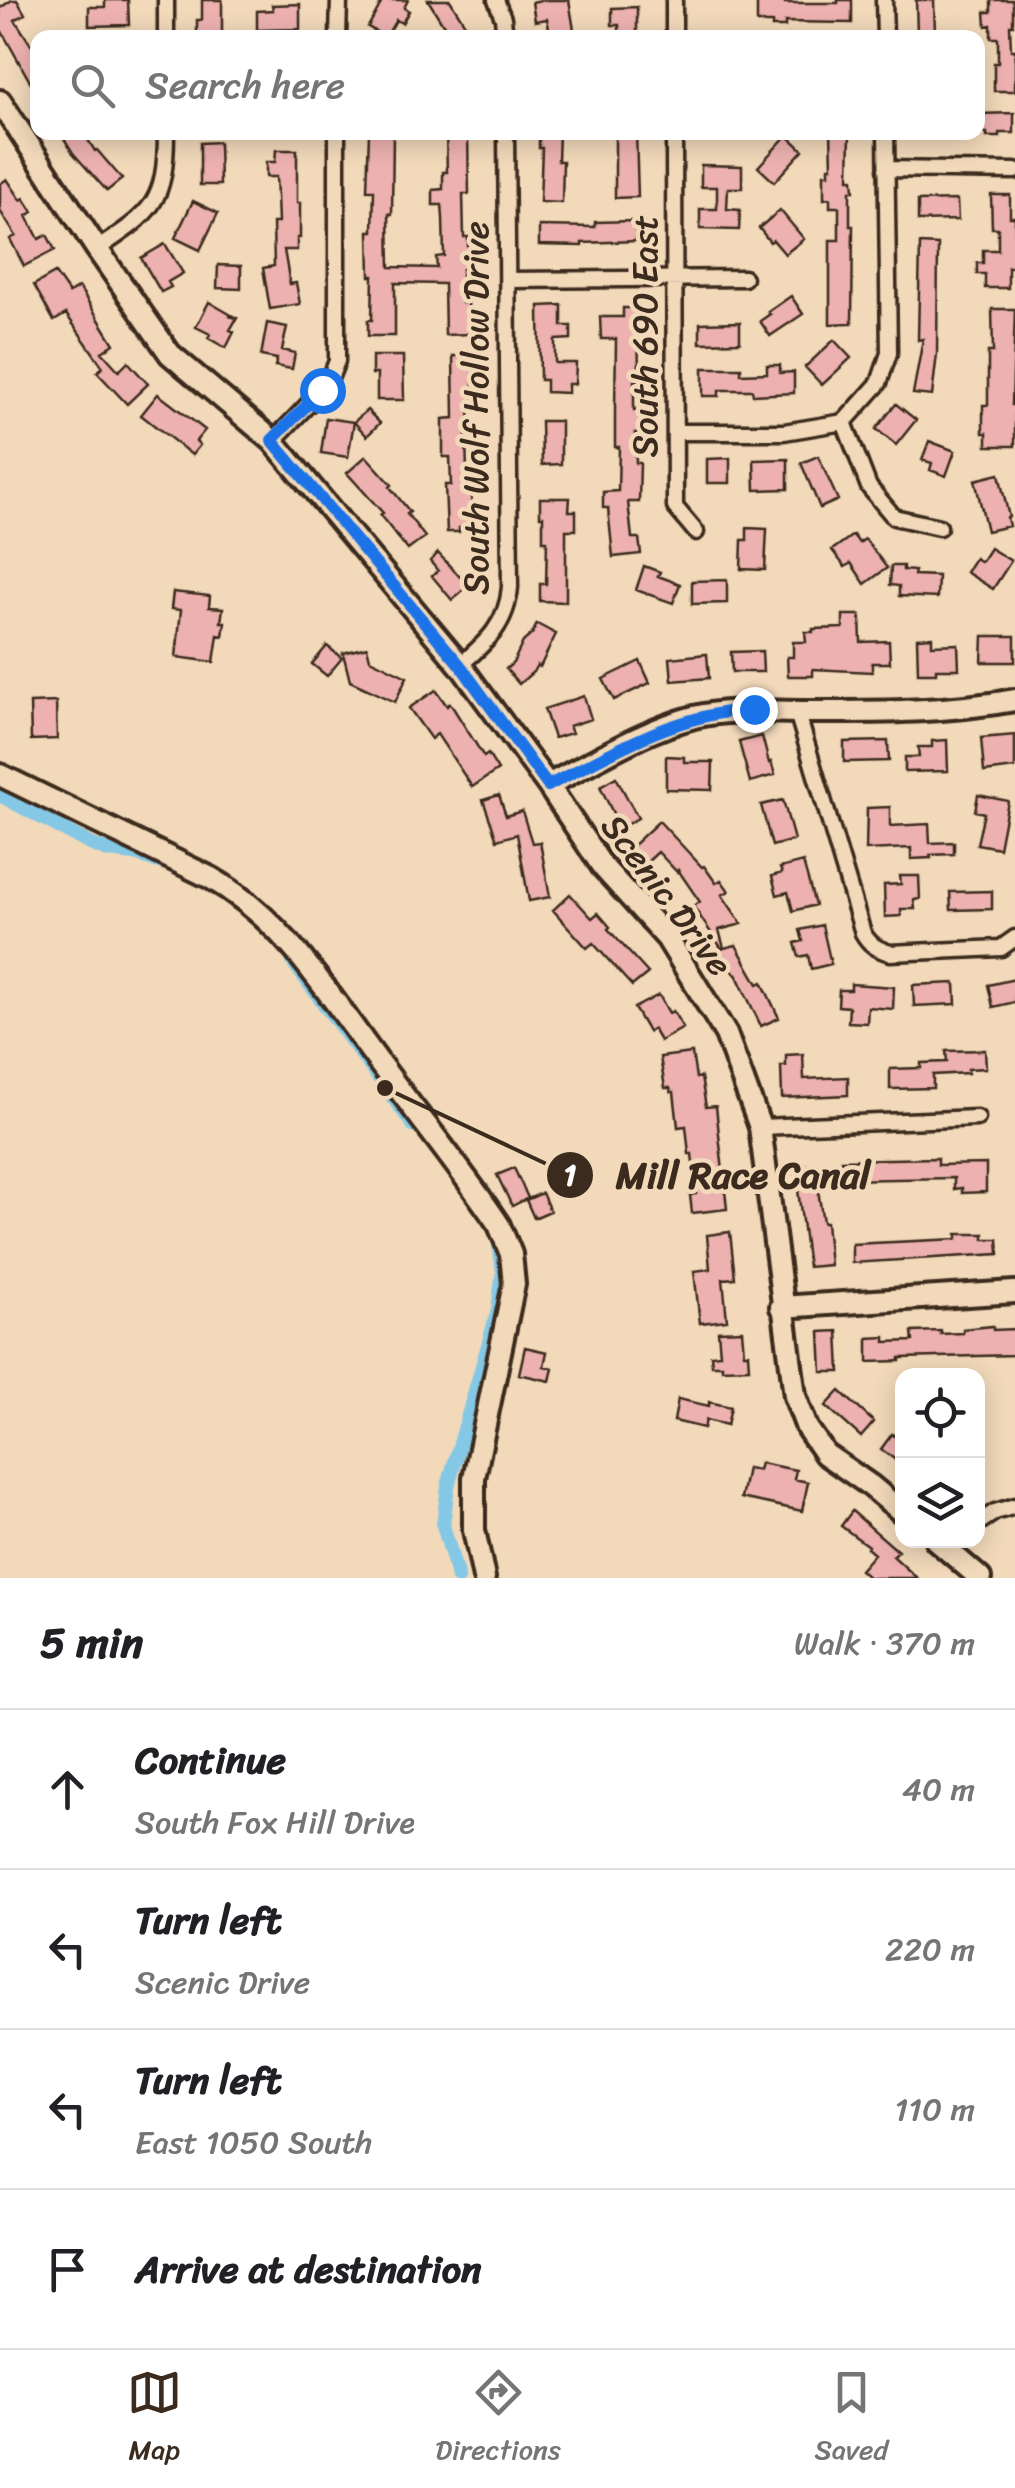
<!DOCTYPE html>
<meta charset="utf-8">
<style>
:root{--surface:#fff;--page:#f2f2f2;--text:#202124;--muted:#757577;--line:#e0e0e0;--accent:#3b2a1e}
body{margin:0;font-family:Sriracha,sans-serif;background:var(--page);color:var(--text)}
.controls{position:absolute;right:30px;bottom:30px;display:grid;overflow:hidden;border-radius:20px;box-shadow:0 5px 25px #0003}
.controls button{width:90px;height:90px;display:grid;place-items:center;padding:0;border:0;border-bottom:2px solid var(--line);background:var(--surface);color:var(--text);font:50px sans-serif}
.stop{position:absolute;width:30px;height:30px;margin:-22px;border:8px solid #1a73e8;border-radius:50%;background:#fff}
.stop.end{background:#1a73e8;border-color:#fff;box-shadow:0 2px 10px #0008}
.list{margin:0;padding:0;list-style:none}
h2{display:flex;justify-content:space-between;align-items:center;height:130px;margin:0;padding:0 40px;font-size:42px}
h2 small{font-size:32px;font-weight:400;color:var(--muted)}
.list li{display:grid;grid-template-columns:65px 1fr auto;gap:30px;align-items:center;box-sizing:border-box;height:160px;padding:0 40px;border-top:2px solid var(--line)}
.list b{display:block;font-size:38px;white-space:nowrap}
.list p{margin:0;font-size:32px;white-space:nowrap;color:var(--muted)}
.list em{font-size:32px;font-style:normal;color:var(--muted)}
.icon{flex:none;width:55px;height:55px;fill:none;stroke:currentColor;stroke-width:2;stroke-linecap:round;stroke-linejoin:round}
.map{position:relative;flex:none;width:1015px;height:1578px;overflow:hidden}
.search{position:absolute;background:var(--surface);box-shadow:0 5px 25px #0003;left:30px;right:30px;top:30px;height:110px;display:flex;align-items:center;gap:25px;box-sizing:border-box;padding:0 35px;border-radius:20px;color:var(--muted);font-size:38px}
.sheet{height:770px;background:var(--surface)}
nav{display:flex;justify-content:space-around;align-items:center;box-sizing:border-box;height:140px;border-top:2px solid var(--line);background:var(--surface);font-size:28px;color:var(--muted)}
nav a{display:grid;justify-items:center;gap:5px}
nav .on{color:var(--accent)}
.map>svg:first-child{display:block}
</style>
<div class="map">
<svg width="1015" height="1578" viewBox="0 0 1015 1578">
<rect width="100%" height="100%" fill="#f2d9ba"/>
<filter id="ink" filterUnits="userSpaceOnUse"><feTurbulence type="fractalNoise" baseFrequency=".01" numOctaves="2"/><feDisplacementMap in="SourceGraphic" scale="20" xChannelSelector="R" yChannelSelector="G"/><feConvolveMatrix kernelMatrix="1 2 1 2 8 2 1 2 1" color-interpolation-filters="sRGB"/></filter>
<g filter="url(#ink)">
<g fill="none" stroke-linecap="round" stroke-linejoin="round">
<path stroke="#84c8e5" stroke-width="14" d="M0,795L90,844L108,851L135,854L163,863
M293,962L414,1126
M458,1578L443,1525L448,1486L498,1310L503,1272L498,1239"/>
</g>
<path fill="#edb2b0" stroke="#3b2a1e" stroke-width="2.5" d="M12,0H17L25,14L15,20L33,48L38,46V96L0,28V8Z
M105,0H128L129,25L89,26V7H105Z
M202,0H222V36H197V20H202Z
M383,0H408L404,8L409,11L402,23L396,20L386,37L368,27Z
M428,0H450L465,24L449,34Z
M541,0H569L574,30L550,33L547,19L535,21L532,2Z
M757,0H785V3H838V0H852V23L785,22V27H772V23H757Z
M916,0H934L935,33L917,34Z
M991,0H1013V25H1010L1011,50H1015V91H994V63H998V38H991V25L986,26L985,12H991Z
M300,4V29L257,30V11L273,10L272,5Z
M637,7V38H619V25H612V8Z
M1014,113V133H1000V137H987V133H978V114Z
M60,132H83L95,151L97,150L122,179L107,191L73,153Z
M369,132H393L392,214H389L390,267L437,268L436,257L444,256L443,218L442,205H433V190L443,189V172H447L446,132H468L469,194H463L464,237H468V268L462,269V303H468L469,334L445,335L444,284L395,283V336H368V320H372L373,276H370L369,231H373L374,190H367Z
M539,132H559L558,161H563L562,203L540,202L542,148H539Z
M615,132H636L638,197L615,198Z
M831,132H850L849,179H853L854,191H850V226H853L852,323L830,324V240H839V207H830V198L824,199V174H829V167H832Z
M787,135L803,150L774,182L758,167Z
M219,142L220,185H200V143Z
M276,150H297V203H300V238H297V250H284L290,284L296,283L300,304L270,309L263,268L274,266L273,223H278L277,196L276,177H266V162H275Z
M701,165L742,166V188H728L727,209L740,210L739,230L700,229V209H717V187H701Z
M7,179L21,200L24,198L33,212L27,216L39,239L47,235L55,250L24,266L10,239L16,236L0,211V184Z
M991,195H1010V217H1015V267H1008V288H985V274H977V263H983V250H998V228H992Z
M957,200L958,220L918,221V201Z
M193,201L218,213L200,250L175,238Z
M780,210L804,239L785,254L773,240L770,242L759,228Z
M635,221L636,241L582,243V246L539,245V226L595,227V222Z
M165,244L183,273L168,282L171,287L161,292L141,258Z
M920,244L938,245L937,354L932,396L913,394L923,339L918,340Z
M218,265L241,266V289L217,288Z
M55,273L69,293L79,287L114,344L102,352L119,371L128,362L148,384L127,404L97,372L103,367L66,314L54,321L34,285Z
M791,296L803,314L770,336L760,321L770,314L768,312Z
M209,302L233,316H229L237,318L230,330L234,332L226,348L208,338L210,334L196,327Z
M562,305V326H571V339L555,340V363H576L575,384H568V393L546,392V380H540L539,306Z
M623,308H638L639,381H634V410H639L640,433H635L636,463H640L639,502H628L632,538H639L641,554L613,557L608,508H603V492L618,491L619,447H615V411L616,339H601L600,317H623Z
M992,309H1015L1012,405H1015V446H987V433H983V405H988V352H993Z
M740,322V342L700,343V323Z
M267,323L287,327L282,350L295,353L292,369L275,366L277,359L261,356Z
M834,340L851,358L822,385L805,367Z
M372,356H403L404,400H377V374H372Z
M453,356H473V401H469L470,436H466L467,473H471L472,528H459V532H447L445,485H451L450,457H443V419L454,418Z
M767,365H780V373L794,372V393L753,395L752,390H719V396H703V368H741V374L767,373Z
M158,394L205,430L196,441L200,445L192,455L141,415Z
M896,404L916,420L896,445L876,429Z
M367,410L380,423L367,436L354,422Z
M326,418L354,422L348,457L321,453Z
M541,421H561V464L542,465Z
M929,441L955,451L946,476L930,470L932,463L922,460Z
M366,456L392,485L390,487L410,512L407,514L425,537L408,550L380,515L383,513L347,473Z
M818,456L838,500L820,508L801,463Z
M730,458V483H707V459Z
M788,459V489L755,490L754,460Z
M999,474L1009,517L1007,518L1009,526L987,531L975,480Z
M540,498H570L569,511H576V530H566V602L540,601V584H546L547,541H543V516H540Z
M747,528L767,529L765,570L741,569L742,540H747Z
M853,535L859,543L865,539L887,568L865,584L851,563L845,567L832,550Z
M990,548L1011,561L993,589L966,572L975,558L981,562Z
M438,553L468,586L452,600L432,576L438,571L430,561Z
M644,566L660,572L658,576L680,584L673,603L636,590Z
M891,566H903V570L915,571L914,575L938,576L937,598L899,596V586L890,585Z
M727,580V603L692,604V581Z
M173,592L210,596L209,607L223,608L221,622H225L223,636L218,635L214,662L176,657L181,610L171,609Z
M843,615H860L861,642L889,641L890,663H872V672L813,669V676H788L787,657H793V642H806L805,632H813V629L843,628Z
M537,624L556,634L540,667L537,665L533,672L519,684L506,669L513,663L523,642L532,634Z
M983,636H1015V662H982Z
M932,637V645L958,644L959,669H936V673H918L917,638Z
M327,646L342,658L327,676L312,664Z
M367,647L370,659L407,677L395,702L350,681L343,653Z
M762,651L763,672H732L731,652Z
M707,654L709,678L672,681L670,658Z
M640,661L650,683L614,700L603,679Z
M436,690L447,706L450,703L484,757L488,754L498,770L472,787L437,734L431,739L409,708Z
M584,696L591,719L569,726L572,733L554,738L544,709Z
M56,702L57,739L31,740L30,703Z
M1015,735V768L984,772L981,738Z
M762,736L769,763L771,762L775,775L750,782L739,742Z
M947,740L948,771L905,772V757H919L918,747H932V741Z
M888,741L889,761L844,762V742Z
M666,756L684,757V762H713L712,790L666,789Z
M616,777L638,818L620,828L600,786Z
M499,795L506,816L522,811L532,843L540,842L550,897L529,901L517,834L497,840L483,800Z
M978,795L1008,801L999,848L977,844L984,813L975,811Z
M783,800L794,840L772,846L761,805Z
M890,807V826L929,824L930,843L954,842V854L930,855L931,858L911,859V848L866,850L867,808Z
M659,821L702,867L704,866L716,883L721,880L729,891L722,895L742,924L719,930L724,948L736,945L758,984L762,982L779,1018L761,1026L737,976L731,969L724,972L713,953L722,949L693,906L700,902L678,870L677,872L658,852L645,864L630,848Z
M803,862L815,905L793,911L788,892L777,895L772,876L782,873L780,868Z
M900,876H919L920,899L914,900L915,909H901V916L885,917L884,885L901,884Z
M992,891V909L951,910L950,892Z
M570,894L592,918L598,913L610,927L608,929L648,973L632,986L593,943L587,948L553,910Z
M822,925L831,964L811,969L808,955L799,957L795,943L803,941L800,930Z
M1015,979V1002L993,1007L988,985Z
M955,983L956,1004L914,1006L913,985Z
M851,984L894,987L893,1009L868,1007L867,1023L848,1022L849,1007L838,1006L839,990H851Z
M659,995L669,1013L673,1011L683,1028L660,1041L653,1029L648,1032L634,1008Z
M985,1050L986,1068L968,1069V1073L933,1075V1088L890,1089V1069L921,1068V1063L947,1062L946,1051Z
M692,1053L696,1078L701,1077L706,1107L716,1106L727,1209L692,1213L690,1195L696,1194L692,1154H689L686,1126L678,1127L674,1092H671L670,1088H665L660,1057Z
M803,1054L804,1079L848,1077V1095L782,1098L781,1066H786V1055Z
M938,1158V1165L986,1164V1192L962,1193V1188L954,1189V1178L842,1180L841,1160Z
M814,1164L823,1222H826L830,1265L808,1267L795,1167Z
M514,1168L528,1198L512,1206L497,1175Z
M542,1193L550,1211L534,1218L526,1200Z
M730,1232L735,1278L723,1279L727,1320L700,1323L694,1271L710,1269L707,1235Z
M957,1234H984V1239H998L999,1254L852,1263V1244L957,1239Z
M993,1326V1330L1015,1329V1355L900,1358V1361L868,1362V1338L885,1337V1342L913,1341L912,1332L941,1331V1334L963,1333V1329Z
M742,1330L744,1353H748L749,1368L722,1369V1365H712L711,1355L720,1354L718,1331Z
M838,1331L840,1372H822L820,1332Z
M525,1347L547,1352L544,1366L553,1368L550,1381L519,1374Z
M840,1391L874,1422L861,1437L826,1406Z
M678,1399L709,1406V1402L731,1407L727,1425L706,1420L704,1428L674,1421Z
M892,1434L902,1442V1465L881,1449Z
M760,1463L796,1470L794,1479L808,1482L802,1511L741,1498L747,1468L758,1470Z
M852,1511L898,1551L893,1556L917,1578H869L860,1570L874,1554L867,1548L868,1546L841,1526Z"/>
<g fill="none" stroke-linecap="round" stroke-linejoin="round">
<defs>
<path id="street" d="M166,0V38
M496,0L503,18L505,38
M674,0V38
M884,0L885,38
M338,38L339,0
M674,132L675,507L696,532
M886,169L1015,171
M97,249C153,212 166,202 166,132
M508,280L744,278
M844,422L879,383L889,353L886,132
M844,422L869,487L894,517L939,527
M675,432H784L844,422
M273,441L322,390L329,381L337,361V132
M460,665C487,642 507,624 510,587L506,132
M797,712L863,933C870,945 877,949 890,953L1001,948L1015,938
M760,1127L977,1118
M978,1523L995,1512L1015,1506
M951,1552L961,1540"/>
<path id="secondary" d="M0,101L97,249L170,354L273,441L460,665L548,785L602,866L667,938L726,1034L760,1127L795,1396L807,1428L825,1454L871,1486L902,1512
M0,775L211,878C286,921 330,997 380,1064C420,1118 462,1170 499,1225L511,1254L514,1284L474,1478V1530L484,1578
M548,785C595,761 642,731 694,717C735,707 774,713 816,712C882,712 950,712 1015,700
M781,1307L1015,1292
M936,1540L980,1578"/>
</defs>
<use href="#street" stroke="#3b2a1e" stroke-width="21"/>
<use href="#secondary" stroke="#3b2a1e" stroke-width="28"/>
<use href="#street" stroke="#f2d9ba" stroke-width="14"/>
<use href="#secondary" stroke="#f2d9ba" stroke-width="20"/>
</g>
</g>
<g fill="none" stroke-linecap="round" stroke-linejoin="round" filter="url(#ink)">
<path stroke="#1a73e8" stroke-width="12" d="M322,390L272,440L460,665L548,786C616,750 675,714 754,709"/>
</g>
<g text-anchor="middle" stroke-width="9" stroke-linejoin="round" paint-order="stroke">
<g font-size="35" fill="#3b2a1e" stroke="#f2d9ba">
<text transform="translate(645 336) rotate(-90)" y="12">South 690 East</text>
<text transform="translate(476 408) rotate(-90)" y="12">South Wolf Hollow Drive</text>
<text transform="translate(667 895) rotate(53)" y="12">Scenic Drive</text>
</g>
</g>
<path fill="none" stroke="#3b2a1e" stroke-width="4" d="M385 1088L570 1175"/>
<g fill="#3b2a1e" stroke="#f2d9ba" stroke-width="4">
<circle cx="385" cy="1088" r="10"/>
<circle cx="570" cy="1175" r="25"/>
</g>
<g font-size="30" text-anchor="middle" font-weight="bold" fill="#fff">
<text x="570" y="1185">1</text>
</g>
<g font-size="38" text-anchor="middle" font-weight="bold" fill="#3b2a1e" stroke="#f2d9ba" stroke-width="9" stroke-linejoin="round" paint-order="stroke">
<text x="743" y="1188">Mill Race Canal</text>
</g>
</svg>
<div class="controls">
<button><svg class="icon" aria-label="locate" viewBox="0 0 24 24"><circle cx="12" cy="12" r="6"/><path d="M12 2v4M12 18v4M2 12h4M18 12h4"/></svg></button>
<button><svg class="icon" aria-label="layers" viewBox="0 0 24 24"><path d="M12 4l9 5-9 5-9-5zM3 14l9 5 9-5"/></svg></button>
</div>
<div class="stop" style="left:322px;top:390px"></div>
<div class="stop end" style="left:754px;top:709px"></div>
<div class="search"><svg class="icon" aria-label="search" viewBox="0 0 24 24"><circle cx="10" cy="10" r="6"/><path d="M15 15l6 6"/></svg>Search here</div>
</div>
<section class="sheet">
<h2>5 min<small>Walk · 370 m</small></h2>
<ul class="list">
<li><svg class="icon" aria-label="ahead" viewBox="0 0 24 24"><path d="M12 20V5M6 11l6-6 6 6"/></svg><div><b>Continue</b><p>South Fox Hill Drive</p></div><em>40 m</em></li>
<li><svg class="icon" aria-label="left" viewBox="0 0 24 24"><path d="M17 20v-9H6M10 6l-5 5 5 5"/></svg><div><b>Turn left</b><p>Scenic Drive</p></div><em>220 m</em></li>
<li><svg class="icon" aria-label="left" viewBox="0 0 24 24"><path d="M17 20v-9H6M10 6l-5 5 5 5"/></svg><div><b>Turn left</b><p>East 1050 South</p></div><em>110 m</em></li>
<li><svg class="icon" aria-label="arrive" viewBox="0 0 24 24"><path d="M6 21V4h12l-3 4 3 4H6"/></svg><div><b>Arrive at destination</b></div></li>
</ul>
</section>
<nav>
<a class="on"><svg class="icon" aria-label="map" viewBox="0 0 24 24"><path d="M3 6l6-2 6 2 6-2v14l-6 2-6-2-6 2zM9 4v14M15 6v14"/></svg>Map</a>
<a><svg class="icon" aria-label="directions" viewBox="0 0 24 24"><path d="M12 3l9 9-9 9-9-9zM9 14v-3h6M13 9l2 2-2 2"/></svg>Directions</a>
<a><svg class="icon" aria-label="saved" viewBox="0 0 24 24"><path d="M7 4h10v16l-5-4-5 4z"/></svg>Saved</a>
</nav>
